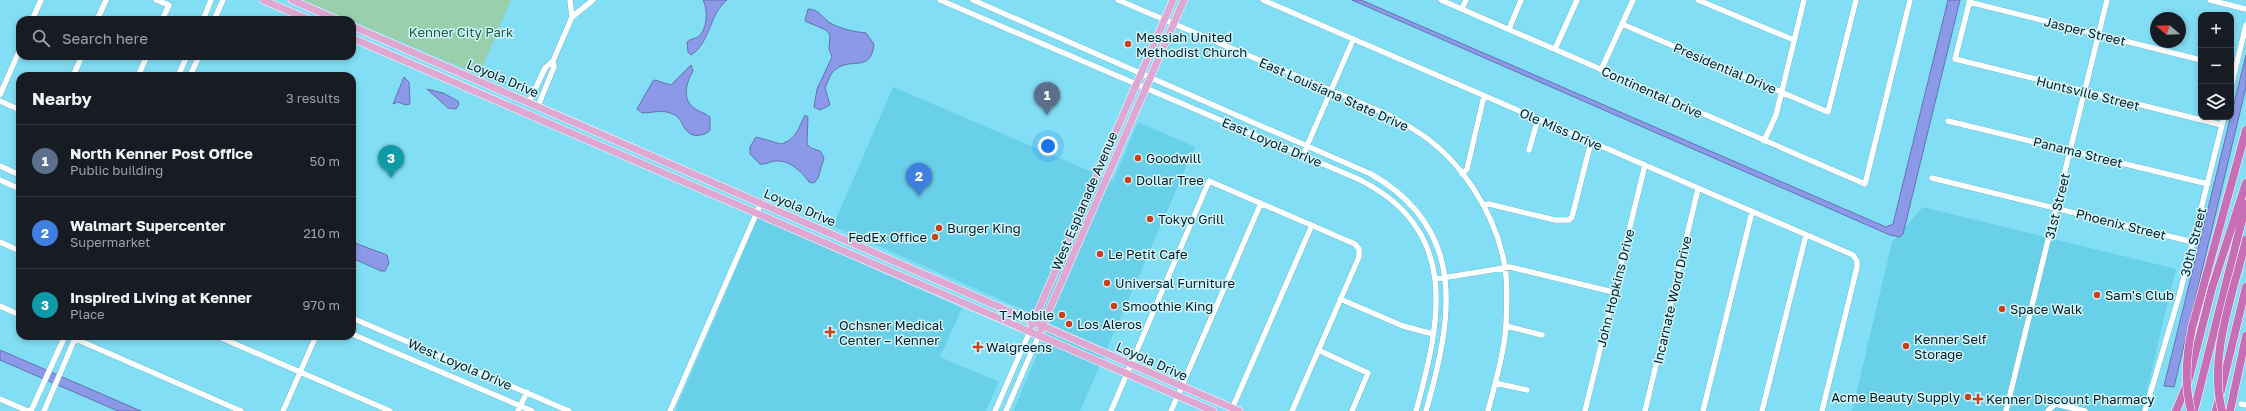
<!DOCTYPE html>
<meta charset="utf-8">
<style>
:root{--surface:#171b24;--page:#20242c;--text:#f1f3f6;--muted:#9ea1a6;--line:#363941;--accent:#8c9099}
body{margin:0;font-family:"Golos Text",sans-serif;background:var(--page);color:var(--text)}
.controls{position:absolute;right:12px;top:12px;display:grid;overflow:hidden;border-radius:8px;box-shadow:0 2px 6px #0003}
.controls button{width:36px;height:36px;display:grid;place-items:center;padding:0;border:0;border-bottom:1px solid var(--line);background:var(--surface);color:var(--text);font:20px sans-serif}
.compass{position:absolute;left:2150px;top:12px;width:36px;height:36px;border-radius:50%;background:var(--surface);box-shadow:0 2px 6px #0003;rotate:289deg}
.you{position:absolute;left:1048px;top:146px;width:14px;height:14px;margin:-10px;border:3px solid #fff;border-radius:50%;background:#1a73e8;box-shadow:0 0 0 6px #1a73e833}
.badge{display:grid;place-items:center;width:26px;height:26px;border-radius:50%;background:var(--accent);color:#fff;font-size:13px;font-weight:700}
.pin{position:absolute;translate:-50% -33px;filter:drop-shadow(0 1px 2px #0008)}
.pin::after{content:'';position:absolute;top:21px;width:14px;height:12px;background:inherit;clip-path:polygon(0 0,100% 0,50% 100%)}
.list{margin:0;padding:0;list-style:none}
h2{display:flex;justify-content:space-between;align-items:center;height:52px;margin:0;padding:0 16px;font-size:17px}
h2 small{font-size:13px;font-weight:400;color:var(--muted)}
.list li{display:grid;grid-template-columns:26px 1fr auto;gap:12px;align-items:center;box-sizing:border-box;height:72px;padding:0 16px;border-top:1px solid var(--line)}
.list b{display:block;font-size:15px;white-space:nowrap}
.list p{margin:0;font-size:13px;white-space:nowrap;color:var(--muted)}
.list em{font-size:13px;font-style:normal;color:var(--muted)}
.icon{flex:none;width:22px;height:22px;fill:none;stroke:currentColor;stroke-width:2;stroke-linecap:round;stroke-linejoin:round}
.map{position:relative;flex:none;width:2246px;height:411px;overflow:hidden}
.search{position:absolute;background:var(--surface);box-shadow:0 2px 6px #0003;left:16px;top:16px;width:340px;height:44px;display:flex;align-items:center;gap:10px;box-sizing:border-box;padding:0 14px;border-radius:12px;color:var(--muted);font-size:15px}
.panel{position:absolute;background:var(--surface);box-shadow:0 2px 6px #0003;left:16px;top:72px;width:340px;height:268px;border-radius:12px}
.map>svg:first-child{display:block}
</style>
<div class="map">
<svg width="2246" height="411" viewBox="0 0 2246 411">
<rect width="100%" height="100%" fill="#82def5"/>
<path fill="#69d0ea" d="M893,87L1113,181L1138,122L1195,147L1080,411H1013L1051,322L833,226Z
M1923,207L2176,269L2142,411H1852L1892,242Z
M758,218L962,308L940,357L999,382L986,411H675Z"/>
<path fill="#99cfac" d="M303,0H511L479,75Z"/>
<path fill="#8c99e9" stroke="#6274ad" d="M703,0H727C709,14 711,42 691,55L688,52L687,42C690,39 694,39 698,37C708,29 708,9 703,0Z
M1352,0H1361L1886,227L1893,224L1948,0H1960L1903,234L1900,237L1890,235Z
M808,9C820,9 822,19 832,24C842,29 855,32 866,33L874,44C871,73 852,57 836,69C830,73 828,82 825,88L830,105L820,110L814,107L817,89L832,57L829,49L830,35L826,30L805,21Z
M2246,55V87L2174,387L2164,386Z
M691,65L693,71C687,81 681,99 694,108C699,112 705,113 710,117V130C705,136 692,138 687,131C681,125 682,118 673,114C662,109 653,113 642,113L637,109L653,81L655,80L671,85Z
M404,77L409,82L410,104L406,105L398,102L393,104Z
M427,89L443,93L458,101L459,104L456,109L448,108Z
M805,115L808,117L807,144L811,148L820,151L824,158L818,178L814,183L809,182C802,172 790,160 776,161C770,161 766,165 760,164L750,154V147L756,137L781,144C797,139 798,128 805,115Z
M352,242L387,255L389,263L385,271H381L352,258Z
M0,350L141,411H118L0,360Z"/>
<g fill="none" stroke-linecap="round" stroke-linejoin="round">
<defs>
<path id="minor" d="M156,0L169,5L162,20
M570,0L572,17
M940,0L1358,179C1461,229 1441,320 1416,411
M973,0L1371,174C1469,230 1452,319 1426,411
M1118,0L1384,113C1393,118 1404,123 1413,129C1460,157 1496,213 1505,267C1508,286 1507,306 1506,325C1504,354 1495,383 1488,411
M1263,0L1853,255L1857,261V267L1822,411
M1441,0L1865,184L1910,0
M1698,0L1794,40
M1970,0L1955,59L2222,125
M2210,0L2246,9
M1969,2L2201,60
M1462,9L1466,0
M32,20L41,0
M97,20L106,0
M203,20L211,0
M214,20L223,0
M1622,24L1828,112L1856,0
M1509,29L1521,0
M1555,49L1577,0
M1601,70L1633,0
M73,76L82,56
M138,76L147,56
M178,76L187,56
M190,76L199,56
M2231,87L2246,25
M0,95L20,49
M0,101L20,110
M529,102L545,68L553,61L572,17L593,0
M538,106L554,67L553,61
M1948,121L2208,184
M1764,141L1776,115L1804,0
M1529,150L1538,119
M1303,155L1353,40
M0,166L20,175
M1462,174L1467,169L1484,96
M1932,178L2193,242
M0,180L20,189
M1483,205L1489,204L1555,220H1569L1572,217L1591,142
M0,242L20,251
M1436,279L1510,267L1613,292
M1340,299L1403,326L1433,334
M0,306L20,315
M352,318L569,411
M1506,326L1542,335
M352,334L532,411
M69,336L241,411
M217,336L390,411
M1318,350L1368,373L1352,411
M1495,383L1527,390
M0,399L28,411
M2241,404L2246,405
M31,411L65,336
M44,411L76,336
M283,411L316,336
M518,411L527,392
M670,411L761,203
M995,411L1030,331
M1006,411L1039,335
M1111,411L1209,181L1355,244L1359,249V257L1292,411
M1171,411L1261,203
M1231,411L1312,225
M1585,411L1645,165
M1645,411L1698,189
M1703,411L1752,212
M1762,411L1806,235
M2006,411L2107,0
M2048,411L2055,404L2085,411
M2145,411L2180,293L2224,117"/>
<path id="major" d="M263,0L310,20
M292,0L338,20
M352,26L1239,411
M352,38L1213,411
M1032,325L1173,0
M1041,329L1184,0"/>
<path id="highway" d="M2192,328L2246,130
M2176,411L2188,382L2212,288L2246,183
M2194,411L2246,204
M2216,411L2246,287
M2230,411L2246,336"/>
</defs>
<use href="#minor" stroke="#48a6bc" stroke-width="6"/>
<use href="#major" stroke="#fff" stroke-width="8"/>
<use href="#highway" stroke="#fff" stroke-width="9"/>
<use href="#minor" stroke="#fff" stroke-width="5.5"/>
<use href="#major" stroke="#dea8d3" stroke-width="7"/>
<use href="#highway" stroke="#c86eb5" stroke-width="8"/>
<defs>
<path id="highway-bridge" d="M2191,411C2184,383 2186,356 2192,328
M2222,411C2208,356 2233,294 2246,240"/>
</defs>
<use href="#highway-bridge" stroke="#fff" stroke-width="9" stroke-linecap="butt"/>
<use href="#highway-bridge" stroke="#c86eb5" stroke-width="8"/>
</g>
<g fill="#ca4119" stroke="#d4f6ff" stroke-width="1.5">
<circle cx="1128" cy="44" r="4"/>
<circle cx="1138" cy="158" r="4"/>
<circle cx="1128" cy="180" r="4"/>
<circle cx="1150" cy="219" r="4"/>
<circle cx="939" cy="228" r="4"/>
<circle cx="935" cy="237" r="4"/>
<circle cx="1100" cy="254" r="4"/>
<circle cx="1107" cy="283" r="4"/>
<circle cx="2097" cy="295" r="4"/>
<circle cx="1114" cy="306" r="4"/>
<circle cx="2002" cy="309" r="4"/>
<circle cx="1062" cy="315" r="4"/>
<circle cx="1069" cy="324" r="4"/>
<path d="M828 326h4v4h4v4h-4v4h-4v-4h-4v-4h4z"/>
<circle cx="1906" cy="346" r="4"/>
<path d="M976 341h4v4h4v4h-4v4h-4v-4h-4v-4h4z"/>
<circle cx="1968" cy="397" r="4"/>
<path d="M1976 393h4v4h4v4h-4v4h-4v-4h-4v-4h4z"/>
</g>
<g text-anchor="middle" stroke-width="3" stroke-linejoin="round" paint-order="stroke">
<g font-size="13" fill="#001c22" stroke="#d4f6ff">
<text transform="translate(2085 31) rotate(14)" y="5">Jasper Street</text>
<text transform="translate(1725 68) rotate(23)" y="5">Presidential Drive</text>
<text transform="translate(503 78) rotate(23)" y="5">Loyola Drive</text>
<text transform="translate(1652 92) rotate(24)" y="5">Continental Drive</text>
<text transform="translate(2088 93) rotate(14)" y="5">Huntsville Street</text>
<text transform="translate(1334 94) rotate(24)" y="5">East Louisiana State Drive</text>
<text transform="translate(1561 129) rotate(23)" y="5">Ole Miss Drive</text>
<text transform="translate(1272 142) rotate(23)" y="5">East Loyola Drive</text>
<text transform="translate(2078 152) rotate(14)" y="5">Panama Street</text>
<text transform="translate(1084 201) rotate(-67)" y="5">West Esplanade Avenue</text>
<text transform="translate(2057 206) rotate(-76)" y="5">31st Street</text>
<text transform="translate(800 207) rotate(23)" y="5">Loyola Drive</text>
<text transform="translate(2121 224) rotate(14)" y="5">Phoenix Street</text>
<text transform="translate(2193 242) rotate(-76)" y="5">30th Street</text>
<text transform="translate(1615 288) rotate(-76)" y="5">John Hopkins Drive</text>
<text transform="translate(1672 300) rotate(-77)" y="5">Incarnate Word Drive</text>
<text transform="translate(1152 361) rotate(24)" y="5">Loyola Drive</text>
<text transform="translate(460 364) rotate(23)" y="5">West Loyola Drive</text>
</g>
<g font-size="13" fill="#1a5c39" stroke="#d4f6ff">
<text x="461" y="37">Kenner City Park</text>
</g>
<g font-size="13" fill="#001c22" stroke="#d4f6ff" text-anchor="start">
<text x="1136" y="42">Messiah United<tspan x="1136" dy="15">Methodist Church</tspan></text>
<text x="1146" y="163">Goodwill</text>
<text x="1136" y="185">Dollar Tree</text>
<text x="1158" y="224">Tokyo Grill</text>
<text x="947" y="233">Burger King</text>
<text x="927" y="242" text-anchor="end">FedEx Office</text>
<text x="1108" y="259">Le Petit Cafe</text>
<text x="1115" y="288">Universal Furniture</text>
<text x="2105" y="300">Sam's Club</text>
<text x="1122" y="311">Smoothie King</text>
<text x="2010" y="314">Space Walk</text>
<text x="1054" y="320" text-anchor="end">T-Mobile</text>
<text x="1077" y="329">Los Aleros</text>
<text x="839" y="330">Ochsner Medical<tspan x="839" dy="15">Center – Kenner</tspan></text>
<text x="1914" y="344">Kenner Self<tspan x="1914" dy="15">Storage</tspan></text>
<text x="986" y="352">Walgreens</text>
<text x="1960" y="402" text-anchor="end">Acme Beauty Supply</text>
<text x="1986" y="404">Kenner Discount Pharmacy</text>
</g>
</g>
</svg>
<div class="controls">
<button>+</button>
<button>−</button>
<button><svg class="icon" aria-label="layers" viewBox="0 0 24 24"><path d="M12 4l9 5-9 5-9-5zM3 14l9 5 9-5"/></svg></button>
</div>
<svg class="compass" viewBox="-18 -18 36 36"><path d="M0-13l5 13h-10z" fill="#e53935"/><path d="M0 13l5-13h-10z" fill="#9ea1a6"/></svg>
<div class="you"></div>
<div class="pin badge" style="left:1047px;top:115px;background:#5c6f8a">1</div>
<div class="pin badge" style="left:919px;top:196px;background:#3f7fe0">2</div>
<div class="pin badge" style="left:391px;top:178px;background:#0f9aa8">3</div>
<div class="search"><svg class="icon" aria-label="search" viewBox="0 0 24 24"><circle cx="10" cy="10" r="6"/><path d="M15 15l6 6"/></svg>Search here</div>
<section class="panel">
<h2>Nearby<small>3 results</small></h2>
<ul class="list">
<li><span class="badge" style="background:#5c6f8a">1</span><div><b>North Kenner Post Office</b><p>Public building</p></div><em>50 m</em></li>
<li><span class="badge" style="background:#3f7fe0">2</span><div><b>Walmart Supercenter</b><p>Supermarket</p></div><em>210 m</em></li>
<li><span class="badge" style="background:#0f9aa8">3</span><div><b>Inspired Living at Kenner</b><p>Place</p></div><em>970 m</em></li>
</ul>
</section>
</div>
